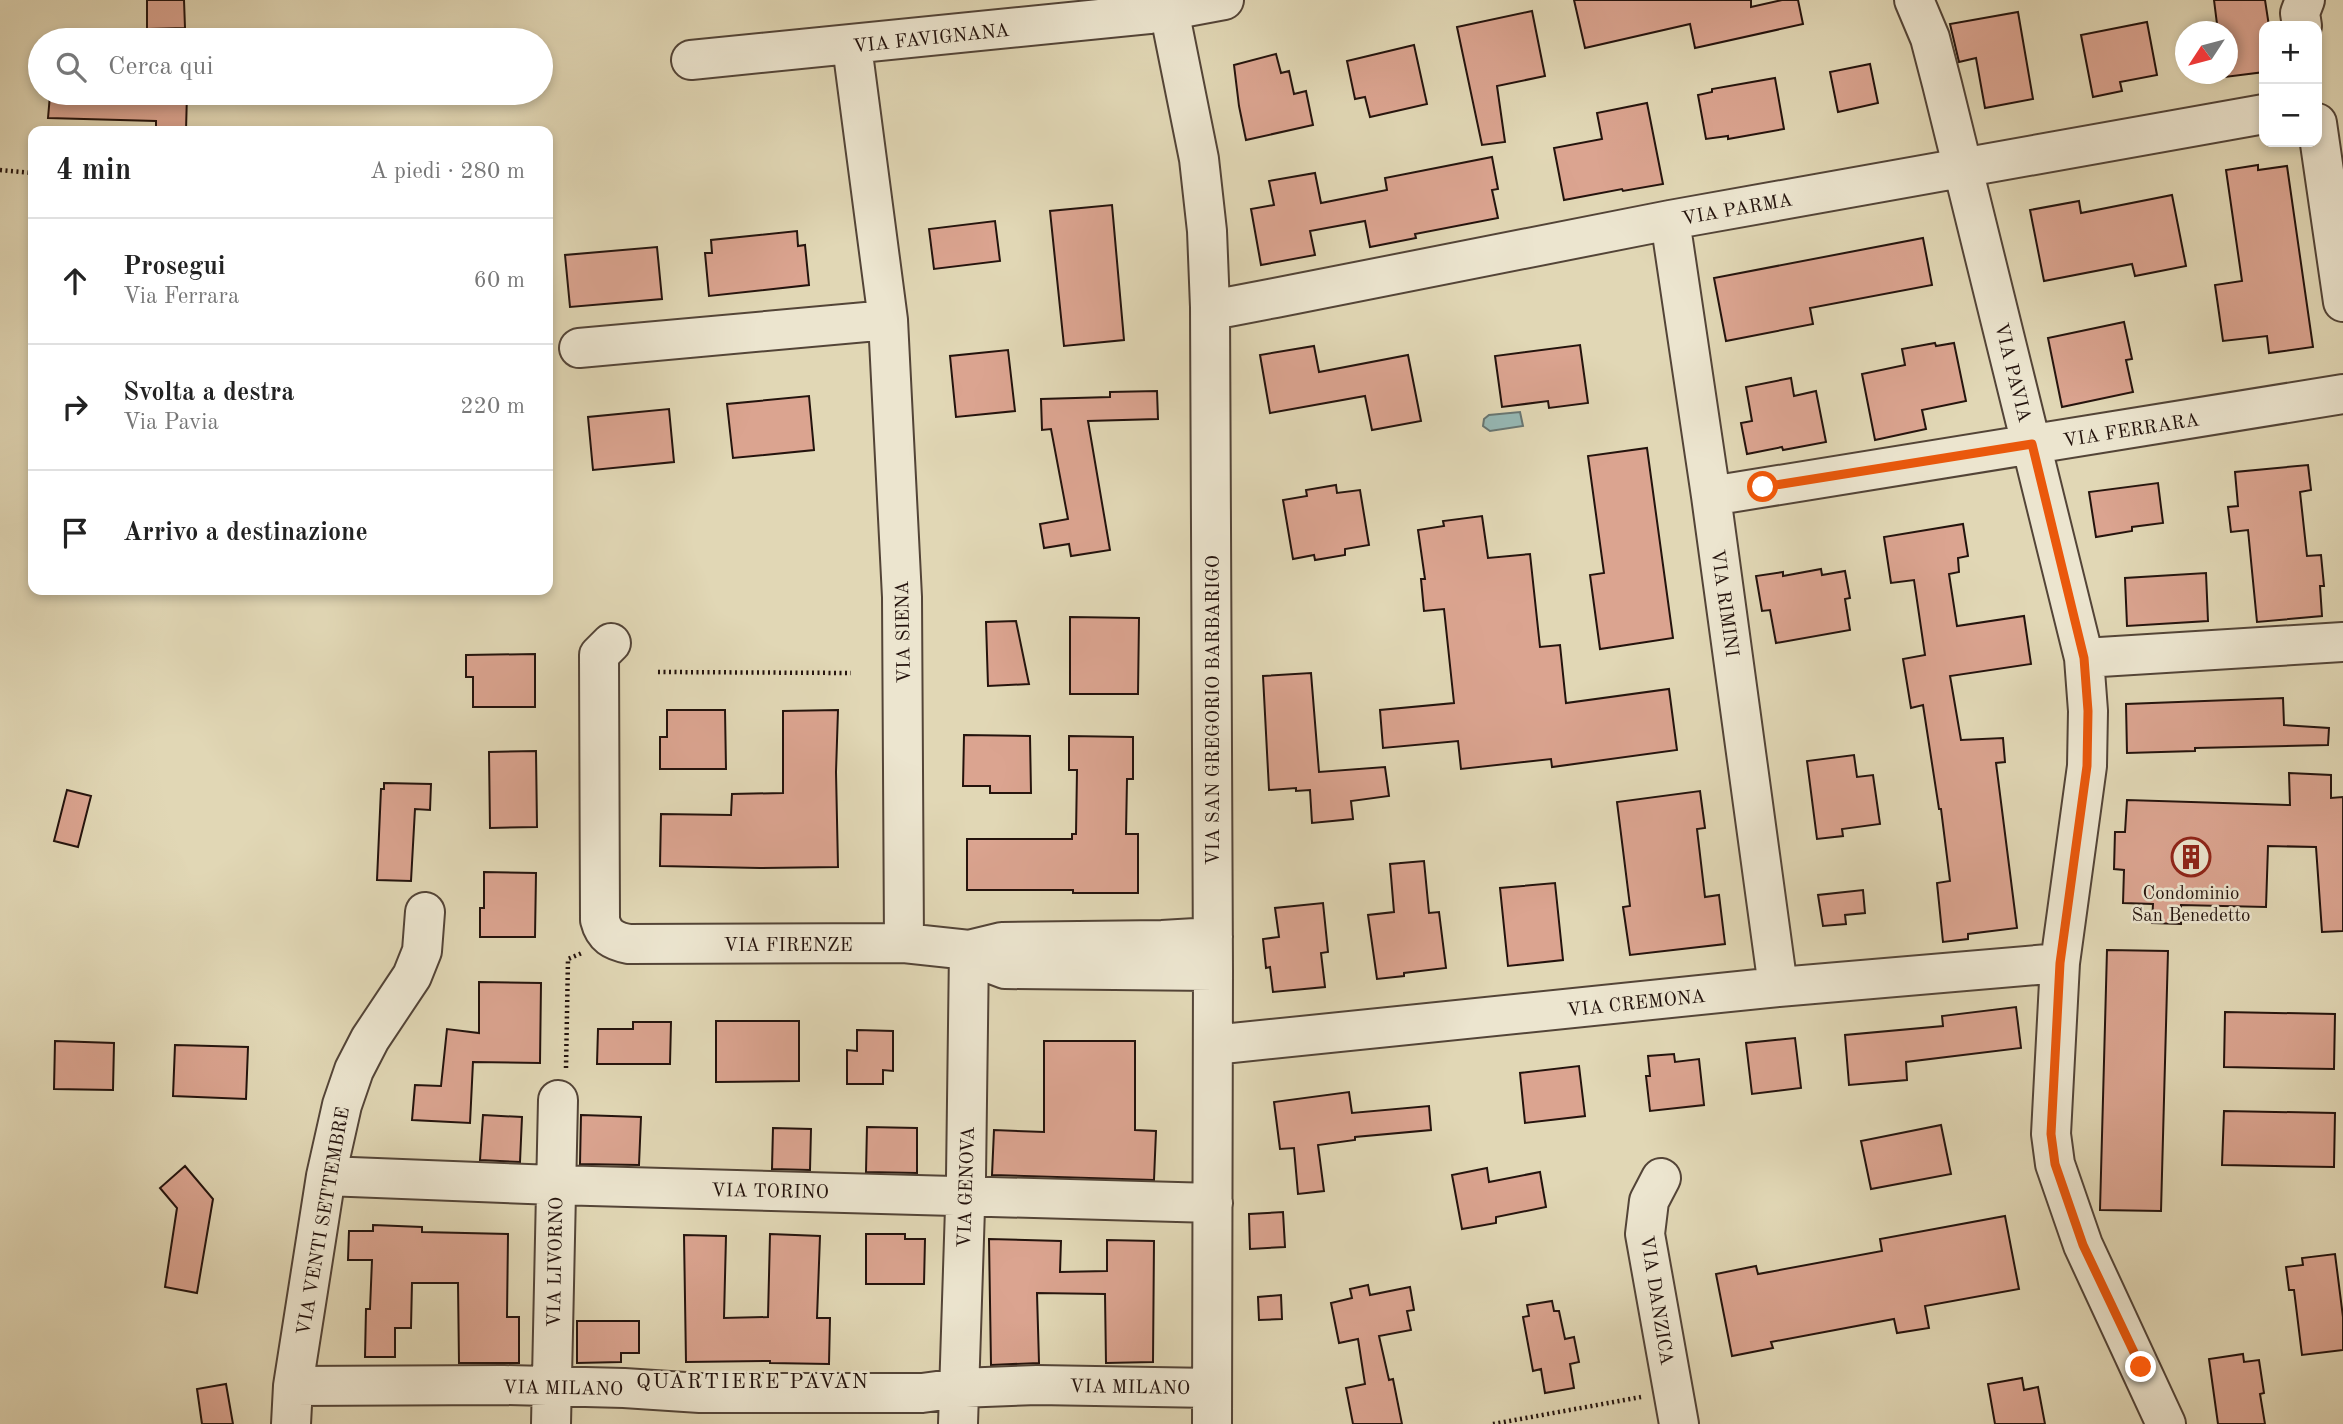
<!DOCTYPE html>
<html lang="it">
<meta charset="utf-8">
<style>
:root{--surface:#fff;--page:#f2f2f2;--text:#222;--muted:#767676;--line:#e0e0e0}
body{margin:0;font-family:"Old Standard TT",serif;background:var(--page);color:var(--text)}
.controls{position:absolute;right:21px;top:21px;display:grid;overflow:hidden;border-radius:14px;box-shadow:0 4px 10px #0003}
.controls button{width:63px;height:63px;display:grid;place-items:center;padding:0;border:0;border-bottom:2px solid var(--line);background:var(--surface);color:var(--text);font:35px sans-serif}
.compass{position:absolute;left:2175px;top:21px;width:63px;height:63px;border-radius:50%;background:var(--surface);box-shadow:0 4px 10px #0003;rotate:234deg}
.stop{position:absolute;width:21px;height:21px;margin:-16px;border:5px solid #ea580c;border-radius:50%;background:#fff}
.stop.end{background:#ea580c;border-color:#fff;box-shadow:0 2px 7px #0008}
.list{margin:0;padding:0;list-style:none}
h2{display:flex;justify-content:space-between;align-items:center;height:91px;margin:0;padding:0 28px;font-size:30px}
h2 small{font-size:23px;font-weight:400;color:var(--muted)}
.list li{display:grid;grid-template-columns:46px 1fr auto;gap:21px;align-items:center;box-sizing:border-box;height:126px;padding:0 28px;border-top:2px solid var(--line)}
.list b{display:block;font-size:26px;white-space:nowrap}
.list p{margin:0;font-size:23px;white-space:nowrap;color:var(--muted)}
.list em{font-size:23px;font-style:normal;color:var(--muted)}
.icon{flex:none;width:38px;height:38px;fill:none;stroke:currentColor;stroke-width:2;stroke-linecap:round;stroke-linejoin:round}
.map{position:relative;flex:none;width:2343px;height:1424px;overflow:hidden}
.search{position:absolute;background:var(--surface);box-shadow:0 4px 10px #0003;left:28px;top:28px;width:525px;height:77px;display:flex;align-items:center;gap:18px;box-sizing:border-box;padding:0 24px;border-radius:38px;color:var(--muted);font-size:26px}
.panel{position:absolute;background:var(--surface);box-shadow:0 4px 10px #0003;left:28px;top:126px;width:525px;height:469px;border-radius:14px}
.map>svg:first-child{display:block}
</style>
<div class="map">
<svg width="2343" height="1424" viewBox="0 0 2343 1424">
<rect width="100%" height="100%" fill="#e1d7b5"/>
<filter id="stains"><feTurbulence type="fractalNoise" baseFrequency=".00286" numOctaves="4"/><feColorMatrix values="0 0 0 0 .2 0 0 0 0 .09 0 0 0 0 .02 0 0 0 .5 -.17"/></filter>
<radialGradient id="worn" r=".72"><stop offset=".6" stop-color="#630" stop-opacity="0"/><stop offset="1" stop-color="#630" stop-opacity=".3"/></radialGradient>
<path fill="#96b8b5" stroke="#687672" stroke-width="2" d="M1520,412L1523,426L1490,431L1483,426L1484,419L1489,415Z"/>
<path fill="#dba490" stroke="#24130d" stroke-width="2" d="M147,0H184L185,28L147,29Z
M1574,0H1751V7L1782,0H1798L1803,24L1695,48L1690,24L1585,48Z
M2214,0H2265L2269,26H2264V72L2225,77L2224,74H2228V32H2218Z
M1532,11L1545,76L1497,86L1505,142L1482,145L1457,27Z
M2018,12L2033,99L1985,108L1976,58L1959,62L1950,24Z
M2147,22L2157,75L2120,82L2122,91L2093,97L2081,35Z
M1414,45L1427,104L1370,117L1365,97L1355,99L1347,61Z
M1276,54L1281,73L1289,71L1294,94L1306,91L1313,125L1246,140L1239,106L1234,65Z
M1870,64L1878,103L1838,112L1830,72Z
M1775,78L1784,129L1728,139V136L1706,139L1698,95L1712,92V89Z
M157,93H187L186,131H156V121L48,118L50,95L157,97Z
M1647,103L1663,184L1623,191L1622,189L1564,200L1554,148L1602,139L1597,113Z
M1492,157L1498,189L1492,190L1498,218L1415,234L1416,238L1370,247L1365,221L1310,231L1315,255L1261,265L1251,209L1274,205L1269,181L1315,173L1321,203L1387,190L1385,178Z
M2258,165V170L2287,166L2313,347L2269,353L2267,336L2223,341L2215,285L2242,281L2226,170Z
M2172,195L2186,266L2135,276L2132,264L2044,281L2030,210L2079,201L2081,213Z
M1112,205L1124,340L1064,346L1050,211Z
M995,221L1000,261L934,269L929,229Z
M797,231L798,246L805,245L809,285L709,296L705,253H712L711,240Z
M1923,238L1932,285L1810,308L1813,324L1726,341L1714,278Z
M657,247L662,299L570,307L565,255Z
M2124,322L2132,359L2126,360L2133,392L2062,407L2048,338Z
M1935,343L1936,346L1954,343L1966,401L1922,410L1926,429L1875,440L1862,374L1905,365L1902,349Z
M1580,345L1588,403L1549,408L1548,401L1502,407L1495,356Z
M1314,346L1319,372L1408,355L1421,421L1372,430L1365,396L1270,413L1260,355Z
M1008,350L1015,411L956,417L950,356Z
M1791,378L1794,396L1816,391L1826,442L1783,450L1782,447L1747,454L1741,423L1752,421L1746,387Z
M1157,391L1158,419L1088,421L1110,550L1071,556L1069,544L1044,548L1040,524L1068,519L1051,429L1042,430L1041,399L1110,397V392Z
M809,396L814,450L733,458L727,404Z
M669,409L674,462L593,470L588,417Z
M1647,448L1673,638L1600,649L1590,575L1604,573L1588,456Z
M2308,465L2311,490L2300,492L2307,556L2321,555L2324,586H2320L2322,616L2257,622L2248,530L2231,532L2228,507L2238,506L2235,472Z
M2158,483L2163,523L2132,527V531L2096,537L2089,492Z
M1336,485L1337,493L1360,490L1369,545L1345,549V555L1315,560L1314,555L1293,559L1283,500L1307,496L1306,490Z
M1482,516L1488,558L1530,554L1540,647L1560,645L1566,703L1669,689L1677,750L1552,767L1551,759L1461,769L1458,741L1383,748L1380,710L1454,703L1444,609L1424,611L1421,579H1425L1418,530L1444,526L1443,521Z
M1963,524L1968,556L1958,558L1959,572L1949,574L1957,626L2024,616L2031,664L1950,676L1961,740L2003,738L2005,762L1996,763L2017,928L1968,934V939L1943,942L1937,883L1950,881L1941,809H1939L1923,705L1911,708L1903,659L1925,655L1914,580L1891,583L1884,537Z
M1821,569L1822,575L1845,571L1850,598L1845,599L1850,630L1776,643L1770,610L1762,611L1756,576L1783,572V576Z
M2206,573L2208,621L2127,626L2125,578Z
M1070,617L1139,618L1138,694H1070Z
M1016,621L1029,684L988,686L986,622Z
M535,654V707H473V677H466V655Z
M1311,673L1319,772L1385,767L1389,796L1351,801L1353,819L1312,823L1310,790L1296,791V788L1269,790L1263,676Z
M2283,698L2284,725L2329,728L2328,745L2195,748V751L2127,753L2126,704Z
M667,710H725L726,769H660V737H667Z
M838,710L836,772L838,867L760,868L660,866L661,814L731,815L732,794L783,793V711Z
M964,735L1030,736L1031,793H990V786H963Z
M1069,736L1133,737V779H1127L1126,834H1138V893H1073V890H967V839H1072V834H1076L1077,770H1069Z
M536,751L537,827L490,828L489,752Z
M1854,755L1857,777L1873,775L1880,824L1842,829L1843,836L1817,839L1807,761Z
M2289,773L2331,775V798L2343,797V931L2322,932L2316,847L2268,846L2266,907L2181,905V924L2152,923L2153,904L2123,903L2124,870L2114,869L2115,832H2125L2127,800L2290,805Z
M384,783L431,784L430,810L415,809L411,881L377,880L381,789H384Z
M67,790L91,796L78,847L54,841Z
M1700,791L1705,828L1697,829L1705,897L1719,895L1725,944L1630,955L1623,907L1630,906L1617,802Z
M1424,861L1429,913L1439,912L1446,968L1404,973V976L1377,979L1368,915L1394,912L1390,864Z
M484,872L536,873L535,937H480V908H484Z
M1555,883L1563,960L1508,966L1500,888Z
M1863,890L1865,913L1845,915L1846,924L1823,926L1818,895Z
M1323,903L1328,952L1321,953L1325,987L1273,992L1270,967L1266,968L1263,939L1279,937L1275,908Z
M2107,950L2168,951L2161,1211L2100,1210Z
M479,982L541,983L540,1063L473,1062L470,1123L412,1120L415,1085L441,1086L447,1029L479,1033Z
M2016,1007L2021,1048L1906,1062L1907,1080L1849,1085L1845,1035L1943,1026L1942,1016Z
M2225,1012L2335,1014L2334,1069L2224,1067Z
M716,1021H799V1081L716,1082Z
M633,1022H671L670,1064H597L598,1029H633Z
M857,1030L893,1031V1071L883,1070V1084H847V1050L857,1051Z
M1795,1038L1801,1088L1752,1094L1746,1043Z
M55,1041L114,1043L113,1090L54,1089Z
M1044,1041H1135V1130L1156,1131L1154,1180L992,1175L994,1130L1044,1132Z
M175,1045L248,1047L246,1099L173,1096Z
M1674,1054L1675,1062L1699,1059L1704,1105L1650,1111L1646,1076H1650L1648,1056Z
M1579,1066L1585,1116L1525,1123L1520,1073Z
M1349,1092L1352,1113L1429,1106L1431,1130L1355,1137V1140L1318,1145L1324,1191L1298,1194L1294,1148L1280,1149L1274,1102Z
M2224,1111L2335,1113L2334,1167L2222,1165Z
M483,1115L522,1117L520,1162L480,1160Z
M581,1115L641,1117L639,1165L580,1164Z
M1941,1125L1951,1174L1871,1189L1861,1141Z
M867,1127L917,1128V1173L866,1172Z
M773,1128L811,1129L810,1170L772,1169Z
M185,1166L213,1199L197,1293L165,1287L177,1208L160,1188Z
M1487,1168L1489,1182L1540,1172L1546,1207L1496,1217V1223L1462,1229L1452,1175Z
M1283,1212L1285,1247L1250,1249L1249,1214Z
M2005,1216L2019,1289L1925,1306L1929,1328L1897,1333L1894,1319L1771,1342L1773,1348L1732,1356L1716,1274L1756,1266L1758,1274L1882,1251L1880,1239Z
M373,1225L422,1227V1232L508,1234L507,1317H519V1363H459L458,1283H412L411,1328H395V1357H365L366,1309H370L372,1260H348L349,1231H373Z
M770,1234L820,1236L817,1318H830L829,1364L770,1363V1361L686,1362L684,1235L726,1236L724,1318L768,1317Z
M866,1234H905V1239H925L924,1284H866Z
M989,1239L1061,1241L1060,1272L1107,1271V1240L1154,1241L1153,1362L1106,1363L1105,1294L1037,1293L1039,1363L991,1365Z
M2335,1254L2343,1317V1350L2302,1355L2294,1290H2289L2286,1267L2303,1265L2302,1258Z
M1368,1285L1370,1295L1410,1287L1414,1310L1407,1311L1411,1330L1379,1336L1389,1380L1393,1379L1402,1424H1353L1346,1388L1365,1384L1358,1339L1339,1343L1331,1303L1352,1298L1350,1289Z
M1281,1295L1282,1319L1259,1320L1258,1297Z
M1552,1301L1554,1311H1559L1565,1339L1574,1337L1579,1362L1570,1364L1574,1388L1545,1393L1541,1369L1533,1371L1523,1317L1529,1316L1527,1305Z
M577,1321H639V1353H621V1362L577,1363Z
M2243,1354L2244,1362L2259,1360L2264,1393L2260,1394L2265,1424H2218L2209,1359Z
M2022,1378L2024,1390L2038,1387L2045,1424H1995L1988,1384Z
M226,1384L233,1424H202L197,1389Z"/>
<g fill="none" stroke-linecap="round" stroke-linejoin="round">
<defs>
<path id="minor" d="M1167,0L1199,159L1207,231L1210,307L1213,971L1212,1424
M1914,0L1930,38L1942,84L2084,658L2088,711L2087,766L2060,963L2051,1134L2055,1164L2083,1245L2166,1424
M2302,26L2300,13L2305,0
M852,46L888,320L902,597L904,943
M691,60L1149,14L1224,0
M2317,123L2343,302
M1670,220L1711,496L1778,987
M1210,307H1228L1275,298L1670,220L2264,114
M579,348L888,320
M1711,496L2343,394
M611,643L599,655L600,920C604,936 613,941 629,944L904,943L969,950L1002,942L1162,940L1213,937
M2084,658L2343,642
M971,951L989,963L1005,969L1213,971
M1213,1045L1778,987L2060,963
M326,1176L555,1185L1213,1203
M1661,1178L1649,1201L1645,1234L1679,1424
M293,1386L504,1385L624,1388L700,1393H922L959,1388L1037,1385L1212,1388
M291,1424L293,1386L326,1176L342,1105L354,1070L370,1039L412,976L422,951L425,912
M551,1424L558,1100
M958,1424L966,1177L969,950"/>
</defs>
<use href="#minor" stroke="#534437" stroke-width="42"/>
<path stroke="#24130d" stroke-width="4.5" stroke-dasharray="2 3.5" stroke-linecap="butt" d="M0,170L33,173
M658,672L851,673
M566,1068L568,959L582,953
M1493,1424L1641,1397"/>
<use href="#minor" stroke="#ece5cf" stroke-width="38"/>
</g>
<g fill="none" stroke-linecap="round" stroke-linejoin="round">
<path stroke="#ea580c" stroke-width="9" d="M1763,487L2032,444L2084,658L2088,711L2087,766L2060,963L2051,1134L2055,1164L2083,1245L2141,1367"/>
</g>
<defs>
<symbol id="building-ring" viewBox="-11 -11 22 22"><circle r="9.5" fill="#ece5cf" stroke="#8f2418" stroke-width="1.5"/><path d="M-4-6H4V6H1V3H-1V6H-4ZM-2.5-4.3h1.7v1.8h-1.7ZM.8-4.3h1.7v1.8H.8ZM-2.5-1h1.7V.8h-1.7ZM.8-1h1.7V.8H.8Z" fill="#8f2418"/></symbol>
</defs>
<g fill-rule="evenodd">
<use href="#building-ring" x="2169" y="835" width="44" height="44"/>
</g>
<g text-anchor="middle" stroke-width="5" stroke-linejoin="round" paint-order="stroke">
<g font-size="19" fill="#24130d" stroke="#ece5cf">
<text transform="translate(931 37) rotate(-6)" y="7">VIA FAVIGNANA</text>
<text transform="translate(1737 208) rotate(-10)" y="7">VIA PARMA</text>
<text transform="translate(2014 372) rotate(76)" y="7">VIA PAVIA</text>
<text transform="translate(2131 429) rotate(-9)" y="7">VIA FERRARA</text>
<text transform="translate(1726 603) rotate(82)" y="7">VIA RIMINI</text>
<text transform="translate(902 632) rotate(-91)" y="7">VIA SIENA</text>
<text transform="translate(1212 710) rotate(-90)" y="7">VIA SAN GREGORIO BARBARIGO</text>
<text x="788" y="951">VIA FIRENZE</text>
<text transform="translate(1636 1002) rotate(-6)" y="7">VIA CREMONA</text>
<text transform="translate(965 1187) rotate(-88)" y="7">VIA GENOVA</text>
<text transform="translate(770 1190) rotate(1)" y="7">VIA TORINO</text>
<text transform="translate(322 1221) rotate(-80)" y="7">VIA VENTI SETTEMBRE</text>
<text transform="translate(554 1262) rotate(-89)" y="7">VIA LIVORNO</text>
<text transform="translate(1658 1300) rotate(81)" y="7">VIA DANZICA</text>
<text transform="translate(1130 1386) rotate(1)" y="7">VIA MILANO</text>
<text transform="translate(563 1387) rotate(1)" y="7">VIA MILANO</text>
</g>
<g font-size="19" fill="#24130d" stroke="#ece5cf">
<text x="2191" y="899">Condominio<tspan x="2191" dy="22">San Benedetto</tspan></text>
</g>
<g font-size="21" letter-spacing="2" fill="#24130d" stroke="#ece5cf">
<text x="753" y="1388">QUARTIERE PAVAN</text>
</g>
</g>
<rect width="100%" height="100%" filter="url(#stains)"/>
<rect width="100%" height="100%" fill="url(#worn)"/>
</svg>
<div class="controls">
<button>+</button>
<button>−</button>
</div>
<svg class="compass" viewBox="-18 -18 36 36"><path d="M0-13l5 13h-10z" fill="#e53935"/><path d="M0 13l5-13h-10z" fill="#767676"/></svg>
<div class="stop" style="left:1763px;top:487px"></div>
<div class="stop end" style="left:2141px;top:1367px"></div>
<div class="search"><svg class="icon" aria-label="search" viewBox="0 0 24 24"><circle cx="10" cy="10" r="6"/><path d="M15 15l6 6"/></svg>Cerca qui</div>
<section class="panel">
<h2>4 min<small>A piedi · 280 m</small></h2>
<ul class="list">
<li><svg class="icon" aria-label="ahead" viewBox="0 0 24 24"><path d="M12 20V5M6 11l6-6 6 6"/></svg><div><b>Prosegui</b><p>Via Ferrara</p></div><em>60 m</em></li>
<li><svg class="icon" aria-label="right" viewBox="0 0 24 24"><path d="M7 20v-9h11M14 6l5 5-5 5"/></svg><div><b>Svolta a destra</b><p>Via Pavia</p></div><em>220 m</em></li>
<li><svg class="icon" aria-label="arrive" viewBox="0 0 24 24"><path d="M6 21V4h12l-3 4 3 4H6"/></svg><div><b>Arrivo a destinazione</b></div></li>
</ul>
</section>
</div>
